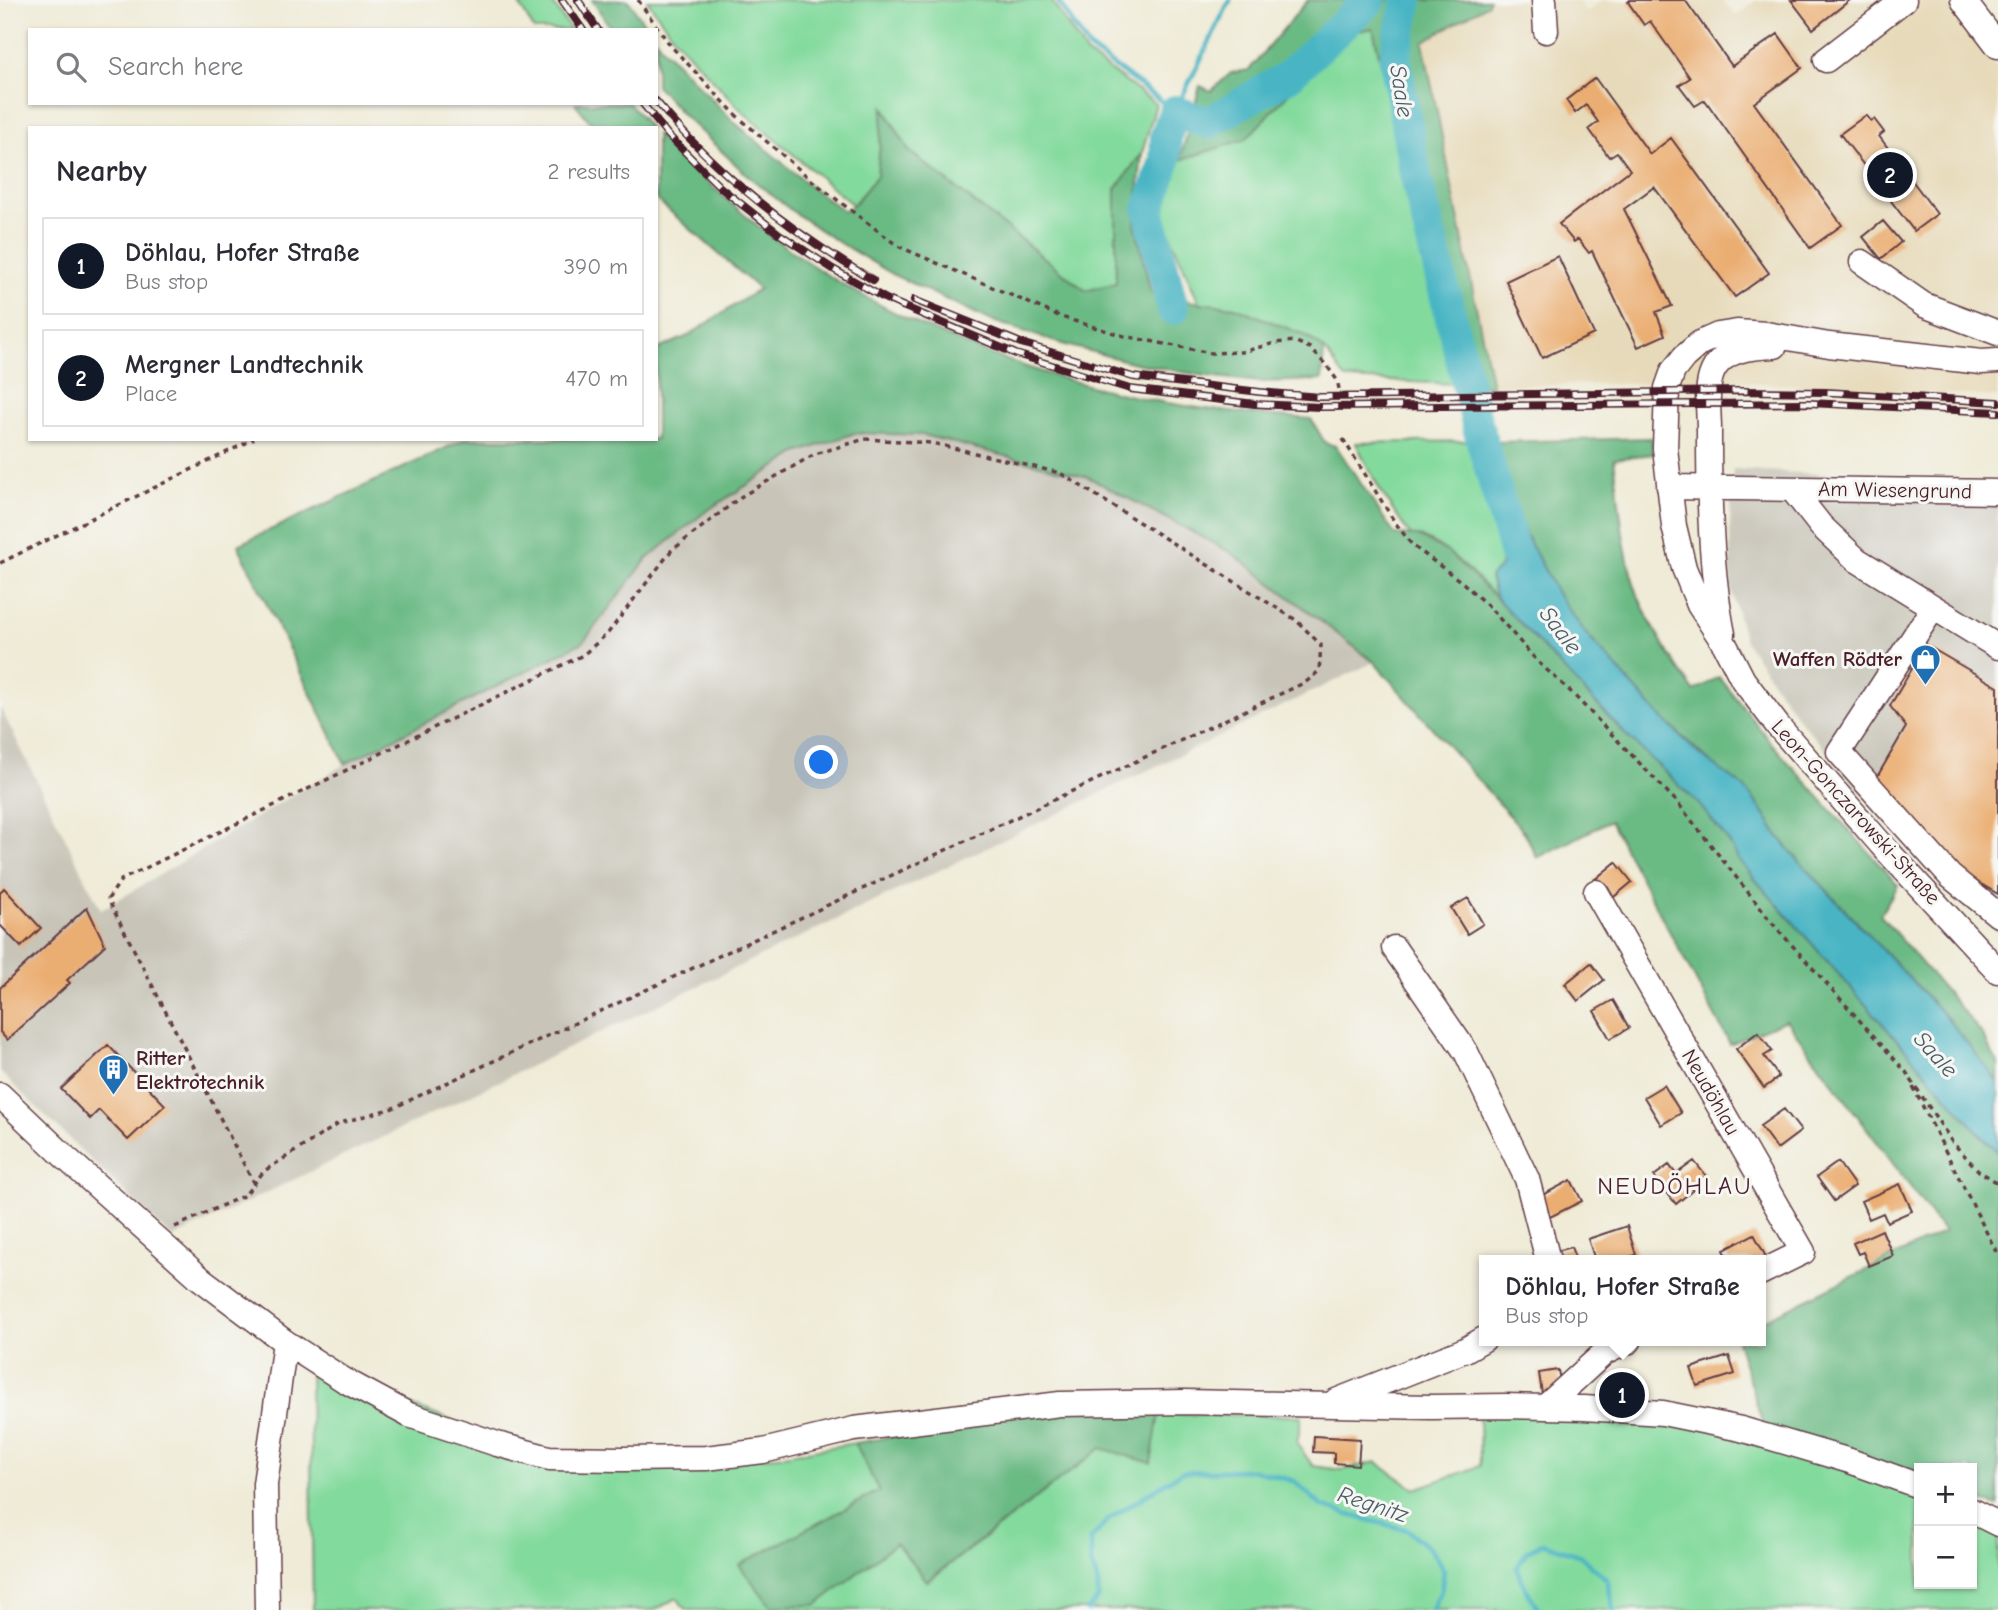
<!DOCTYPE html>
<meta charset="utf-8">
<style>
:root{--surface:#fff;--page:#f7f7f7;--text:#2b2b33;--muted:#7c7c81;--line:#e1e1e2;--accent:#111827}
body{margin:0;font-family:"Comic Neue",sans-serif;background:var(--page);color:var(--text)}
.controls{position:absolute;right:21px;bottom:21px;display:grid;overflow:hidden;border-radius:0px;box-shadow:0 2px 5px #0004}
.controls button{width:63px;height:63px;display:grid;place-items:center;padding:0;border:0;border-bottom:2px solid var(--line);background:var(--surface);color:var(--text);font:35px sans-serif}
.you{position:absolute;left:822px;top:763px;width:24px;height:24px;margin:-18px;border:5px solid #fff;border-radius:50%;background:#1a73e8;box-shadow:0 0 0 10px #1a73e833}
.badge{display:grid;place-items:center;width:46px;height:46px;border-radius:50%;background:var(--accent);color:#fff;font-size:23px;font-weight:700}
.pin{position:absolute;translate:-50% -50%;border:4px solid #fff;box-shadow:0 2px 7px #0006}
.popup{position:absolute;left:1479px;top:1255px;width:287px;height:91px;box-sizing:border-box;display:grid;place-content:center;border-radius:0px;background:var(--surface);filter:drop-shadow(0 2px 5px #0005);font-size:23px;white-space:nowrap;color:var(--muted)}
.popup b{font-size:26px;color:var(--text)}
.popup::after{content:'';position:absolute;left:50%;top:100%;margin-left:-14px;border:14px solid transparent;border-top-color:var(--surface)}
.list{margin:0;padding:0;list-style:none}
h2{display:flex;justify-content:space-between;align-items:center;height:91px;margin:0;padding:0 28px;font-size:30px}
h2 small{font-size:23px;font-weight:400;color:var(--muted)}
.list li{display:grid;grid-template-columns:46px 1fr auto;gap:21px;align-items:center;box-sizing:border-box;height:98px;margin:0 14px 14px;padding:0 14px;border:2px solid var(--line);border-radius:0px}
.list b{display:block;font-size:26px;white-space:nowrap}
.list p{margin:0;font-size:23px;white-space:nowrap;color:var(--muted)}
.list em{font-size:23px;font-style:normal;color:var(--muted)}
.icon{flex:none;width:38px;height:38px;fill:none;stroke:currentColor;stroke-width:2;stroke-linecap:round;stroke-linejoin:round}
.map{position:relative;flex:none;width:1998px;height:1610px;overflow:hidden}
.search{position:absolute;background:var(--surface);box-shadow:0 2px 5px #0004;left:28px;top:28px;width:630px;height:77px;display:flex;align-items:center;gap:18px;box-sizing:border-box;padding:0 24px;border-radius:0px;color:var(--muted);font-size:26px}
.panel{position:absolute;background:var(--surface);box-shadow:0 2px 5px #0004;left:28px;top:126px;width:630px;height:315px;border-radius:0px}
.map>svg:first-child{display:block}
</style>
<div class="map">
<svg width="1998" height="1610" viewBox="0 0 1998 1610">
<rect width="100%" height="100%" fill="#f6f6f2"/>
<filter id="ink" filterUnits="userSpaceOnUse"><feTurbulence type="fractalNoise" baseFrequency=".0143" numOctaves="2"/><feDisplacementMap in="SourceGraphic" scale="14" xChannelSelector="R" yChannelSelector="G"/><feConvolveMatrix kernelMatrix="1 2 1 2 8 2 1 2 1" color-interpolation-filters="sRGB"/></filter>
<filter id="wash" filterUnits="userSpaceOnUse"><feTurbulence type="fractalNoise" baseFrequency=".00686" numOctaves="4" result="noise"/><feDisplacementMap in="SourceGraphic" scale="28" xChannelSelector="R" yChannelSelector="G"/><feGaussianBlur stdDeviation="1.57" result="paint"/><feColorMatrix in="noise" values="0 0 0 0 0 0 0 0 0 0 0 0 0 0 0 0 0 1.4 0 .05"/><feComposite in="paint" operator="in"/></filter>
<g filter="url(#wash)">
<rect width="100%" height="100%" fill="#efebd7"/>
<path fill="#e7daba" d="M1489,0H1578L1586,12L1602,0H1722L1736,16L1756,0H1945L1998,69V397L1738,382L1492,386L1423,42L1488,4Z"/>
<path fill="#c8c4b8" d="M855,433L923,435L1088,477L1232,553L1374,662L172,1238L0,1072V707L101,910L345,764L583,642L647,559L705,512L797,453Z
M1733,469L1998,485V932L1967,904L1867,799L1795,714L1745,641L1731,589L1730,524Z"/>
<path fill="#83da9d" stroke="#667c64" stroke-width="2" d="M517,0H550L571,30H534Z
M647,0H1051L1086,53L1156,104L1142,153L1116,189V284L1086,291L909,151L884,108L877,176L853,205L742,111L675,39Z
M1373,28L1454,384L1346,379L1324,349L1304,335L1235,307L1199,303L1158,206L1180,160L1246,139L1344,34Z
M1470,441L1497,537L1502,566L1490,578L1496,598C1477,579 1439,535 1411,536C1389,507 1371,476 1356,443Z
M310,1369L567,1463L777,1456L855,1443L879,1491L740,1565L816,1605L896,1542L928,1581L1101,1448L1159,1414L1302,1416L1297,1444L1313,1466L1342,1470L1376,1462L1415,1489L1480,1466L1479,1411L1673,1418L1919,1490V1584H1972V1516L1998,1529V1610H686L677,1598L655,1610H313Z"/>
<path fill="#6aba84" stroke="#5a6c58" stroke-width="2" d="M592,0H628L649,30H612Z
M1308,0H1489L1488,4L1423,42L1492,386L1454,384L1373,28L1344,34L1246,139L1180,160L1200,86L1211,91L1231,73L1249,70Z
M656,39L666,52L735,123L811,187L844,211L853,205L877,176L883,107L909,151L1086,291L1116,283V189L1142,153L1135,224L1151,293L1199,303L1235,307L1304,335L1324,349L1322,380L1259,382L1199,375L1135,363L1062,344L990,320L896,276L838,242L792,211L748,176L681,113L656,85Z
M575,103H629L650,128H595Z
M656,134C694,169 730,205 771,236C871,313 1004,367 1127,395C1187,409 1249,414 1311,419L1325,443L1336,446L1395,535L1418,536L1448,552L1496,598L1625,734L1698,803L1729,842L1738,859L1753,877L1980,1134L1998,1152V1506L1972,1498V1468H1919V1481L1765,1431L1737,1341H1760V1322L1944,1232L1786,1020L1730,1044L1610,821L1537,858L1525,833L1374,662L1232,553L1088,477L923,435L855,433L797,453L705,512L647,559L583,642L345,764L238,545L465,439H656V350L688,336L759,289L656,199Z
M1652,438V454L1614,459C1620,505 1622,554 1639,598C1653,631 1673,662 1694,691L1719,677L1773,745L1898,885L1880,915L1980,1031L1998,1064V1082L1948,1019L1800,862L1778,836L1761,809L1660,716L1587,635L1558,595L1528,539L1511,500L1493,442Z
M1061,1408L1159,1414L1151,1463L1101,1448L927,1581L896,1543L816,1605L771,1606L739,1565L879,1491L855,1443Z"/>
<path fill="#48b5c4" stroke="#496a78" stroke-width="2" d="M1528,539L1558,595L1587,635L1660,716L1699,754L1744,787L1761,809L1778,836L1800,862L1948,1019L1998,1082V1152L1980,1134L1753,877L1738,859L1729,842L1698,803L1625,734L1496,598L1490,577Z"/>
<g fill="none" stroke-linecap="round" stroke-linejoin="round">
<path stroke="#48b5c4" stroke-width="5" d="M1057,0L1089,48L1175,111L1230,0
M1088,1610L1098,1599V1582L1091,1564V1539L1109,1519L1182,1472L1253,1470L1294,1481L1322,1506L1349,1515L1408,1530L1431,1550L1444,1570L1441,1591L1432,1610
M1539,1610L1525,1587L1517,1568L1527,1551L1543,1543L1581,1556L1607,1580L1614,1610"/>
<path stroke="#48b5c4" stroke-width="32" d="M1407,0L1395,58L1415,173L1478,427L1515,554L1533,591
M1173,309L1149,210L1165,161L1166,136L1175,111L1208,123L1288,76L1370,0"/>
</g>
<g id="blocks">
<path fill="#ebae72" d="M1630,0H1685L1732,66L1778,34L1802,68L1754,103L1842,225L1810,248L1705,100L1695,106L1679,85L1690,78L1650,21L1644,25L1628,2Z
M1791,0H1850L1813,29Z
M1595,78L1650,154L1671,138L1769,273L1735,297L1654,187L1624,209L1672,306L1656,312L1665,335L1638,347L1592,251L1589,253L1578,239L1574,242L1559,224L1630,170L1617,152L1609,157L1589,129L1598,122L1586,105L1575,113L1566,100Z
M1866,115L1871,121L1874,119L1884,132L1879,136L1937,214L1914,231L1840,134Z
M1883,221L1901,242L1881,259L1863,237Z
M1558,256L1594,334L1542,358L1506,281Z
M1926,645L1998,687V894L1947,864L1877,777L1906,727L1890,706Z
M1616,862L1632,882L1609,901L1593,881Z
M4,888L41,928L21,947L0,925V892Z
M1468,898L1483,924L1467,934L1451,908Z
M87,907L105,945L67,980L70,983L7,1040L0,1032V988Z
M1591,963L1604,980L1578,1001L1565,984Z
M1613,1000L1629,1028L1610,1039L1594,1011Z
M1758,1032L1772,1051L1764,1056L1779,1077L1764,1088L1736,1049Z
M108,1045L165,1105L128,1140L99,1110L90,1119L61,1089Z
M1664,1085L1681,1113L1661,1125L1644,1097Z
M1784,1109L1801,1131L1777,1149L1760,1126Z
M1694,1161L1706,1176L1691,1188L1693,1190L1676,1204L1654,1176L1669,1165L1676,1174Z
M1838,1162L1855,1186L1834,1201L1817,1177Z
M1571,1180L1582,1201L1550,1217L1539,1197Z
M1900,1184L1912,1211L1887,1222L1883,1213L1869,1219L1861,1201Z
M1627,1226L1636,1255L1619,1260H1595L1588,1239Z
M1882,1230L1893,1256L1869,1266L1863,1252L1858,1254L1853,1243Z
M1754,1234L1766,1257L1760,1260H1729L1724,1250Z
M1571,1247L1576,1260H1556L1553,1252Z
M1729,1356L1735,1374L1697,1386L1691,1368Z
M1558,1370L1562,1391L1542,1394L1539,1373Z
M1314,1436L1360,1439L1358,1465L1334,1463V1453L1313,1452Z"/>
</g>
</g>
<g filter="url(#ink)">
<use href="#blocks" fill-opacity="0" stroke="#633e45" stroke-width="2"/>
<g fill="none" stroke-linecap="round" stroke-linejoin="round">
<defs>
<path id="minor" d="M1544,0L1546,31
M1963,0L1998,46
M1826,60L1904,0
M1862,262L1924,305L1998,333
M1998,361L1981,362L1829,345L1766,334L1737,332L1718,335L1700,343L1684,357L1673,371L1667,388L1665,448L1674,526L1684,568L1699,605L1725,645L1743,680L1778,726L1880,843L1998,971
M1669,487L1998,492
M1792,489L1821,526L1857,560L1998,647
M1933,608L1839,752L1950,876L1998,915
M1723,634C1710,569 1709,496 1709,430C1709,411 1705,388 1713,371C1724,348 1754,347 1775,346
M1596,892L1803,1252L1760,1273
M1394,948L1466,1052L1527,1179L1548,1260
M0,1095L66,1158L201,1279L285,1342L344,1380L409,1415L497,1444L549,1458L622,1459L706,1458L763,1451L854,1429L1060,1404L1185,1402L1431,1407L1506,1406L1584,1408L1663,1413L1741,1429L1850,1461L1919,1486
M1336,1401L1465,1350L1484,1339
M1545,1407L1604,1353L1629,1341
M1972,1511L1998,1524
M267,1610L265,1484L285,1342"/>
</defs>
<use href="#minor" stroke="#633e45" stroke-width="27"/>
<path stroke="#633e45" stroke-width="3.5" stroke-dasharray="5 5" stroke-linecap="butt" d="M638,0L670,45L737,116L815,183L898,246L1061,317L1124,336L1211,353L1242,352L1275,343L1294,341L1310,348L1327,366L1337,380L1340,393
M1343,439L1394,521L1412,545L1463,583L1491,609L1538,662L1568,689L1677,802L1773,924L1906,1072L1952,1142L1979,1171L1998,1183
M0,563L254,439
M1913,1087L1998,1255
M175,1227L245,1195L264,1171L340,1123L393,1108L1306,682L1319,671L1321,645L1296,620L1060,473L932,443L865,439L815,454L742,496L671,551L608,633L583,655L121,880L108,899L254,1184"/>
<use href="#minor" stroke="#fff" stroke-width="24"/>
<defs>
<path id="rail" d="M562,0L583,30
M578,0L598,30
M656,101C717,175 791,232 873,280
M642,103L668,135L721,188L778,233L833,269L886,299L1016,354L1130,389L1255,404L1320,407L1809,403L1998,412
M914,300L1021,343L1133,377L1260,392L1320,397L1740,391L1825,392L1998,402"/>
</defs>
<use href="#rail" stroke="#4a1f2b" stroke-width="8"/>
<use href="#rail" stroke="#f6f6f2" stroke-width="5" stroke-dasharray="16" stroke-linecap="butt"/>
</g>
</g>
<defs>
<symbol id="shop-pin" viewBox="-11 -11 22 30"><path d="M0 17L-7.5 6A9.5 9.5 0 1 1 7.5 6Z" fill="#1f6fb2" stroke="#f6f6f2"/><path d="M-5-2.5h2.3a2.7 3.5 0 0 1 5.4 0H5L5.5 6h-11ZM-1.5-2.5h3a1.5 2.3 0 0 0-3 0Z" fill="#fff"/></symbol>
<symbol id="building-pin" viewBox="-11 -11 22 30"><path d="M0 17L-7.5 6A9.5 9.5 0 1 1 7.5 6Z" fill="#1f6fb2" stroke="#f6f6f2"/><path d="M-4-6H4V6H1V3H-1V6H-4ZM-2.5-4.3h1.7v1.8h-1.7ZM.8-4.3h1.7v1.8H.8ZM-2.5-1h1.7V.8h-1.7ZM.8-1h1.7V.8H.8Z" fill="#fff"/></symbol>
</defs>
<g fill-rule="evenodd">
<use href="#shop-pin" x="1908" y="642" width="35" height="47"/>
<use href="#building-pin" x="96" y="1052" width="35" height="47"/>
</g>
<g text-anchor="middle" stroke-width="6" stroke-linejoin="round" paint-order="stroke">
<g font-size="21" fill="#4a1f2b" stroke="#f6f6f2">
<text transform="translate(1895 490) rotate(1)" y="7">Am Wiesengrund</text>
<text transform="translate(1856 812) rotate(48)" y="7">Leon-Gonczarowski-Straße</text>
<text transform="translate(1711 1092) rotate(60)" y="7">Neudöhlau</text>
</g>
<g font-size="21" font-weight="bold" fill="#4a1f2b" stroke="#f6f6f2" text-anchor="end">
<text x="1902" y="666">Waffen Rödter</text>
<text x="136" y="1065" text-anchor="start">Ritter<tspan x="136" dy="24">Elektrotechnik</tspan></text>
</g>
<g font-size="23" font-style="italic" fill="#495b68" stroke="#f6f6f2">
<text transform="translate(1402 91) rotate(81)" y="8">Saale</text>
<text transform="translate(1561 630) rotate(52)" y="8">Saale</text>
<text transform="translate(1936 1054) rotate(48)" y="8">Saale</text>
<text transform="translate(1373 1504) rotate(18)" y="8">Regnitz</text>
</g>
<g font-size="24" letter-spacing="2" fill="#4a1f2b" stroke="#f6f6f2">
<text x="1675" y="1194">NEUDÖHLAU</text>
</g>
</g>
</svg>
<div class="controls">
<button>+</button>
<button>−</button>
</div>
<div class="you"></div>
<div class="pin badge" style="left:1622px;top:1395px">1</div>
<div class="popup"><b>Döhlau, Hofer Straße</b>Bus stop</div>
<div class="pin badge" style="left:1890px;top:175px">2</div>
<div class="search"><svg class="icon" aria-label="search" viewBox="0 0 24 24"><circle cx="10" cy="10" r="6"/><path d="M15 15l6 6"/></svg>Search here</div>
<section class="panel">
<h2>Nearby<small>2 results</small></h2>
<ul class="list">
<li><span class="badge">1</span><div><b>Döhlau, Hofer Straße</b><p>Bus stop</p></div><em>390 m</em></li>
<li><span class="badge">2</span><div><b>Mergner Landtechnik</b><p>Place</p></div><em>470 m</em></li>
</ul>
</section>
</div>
